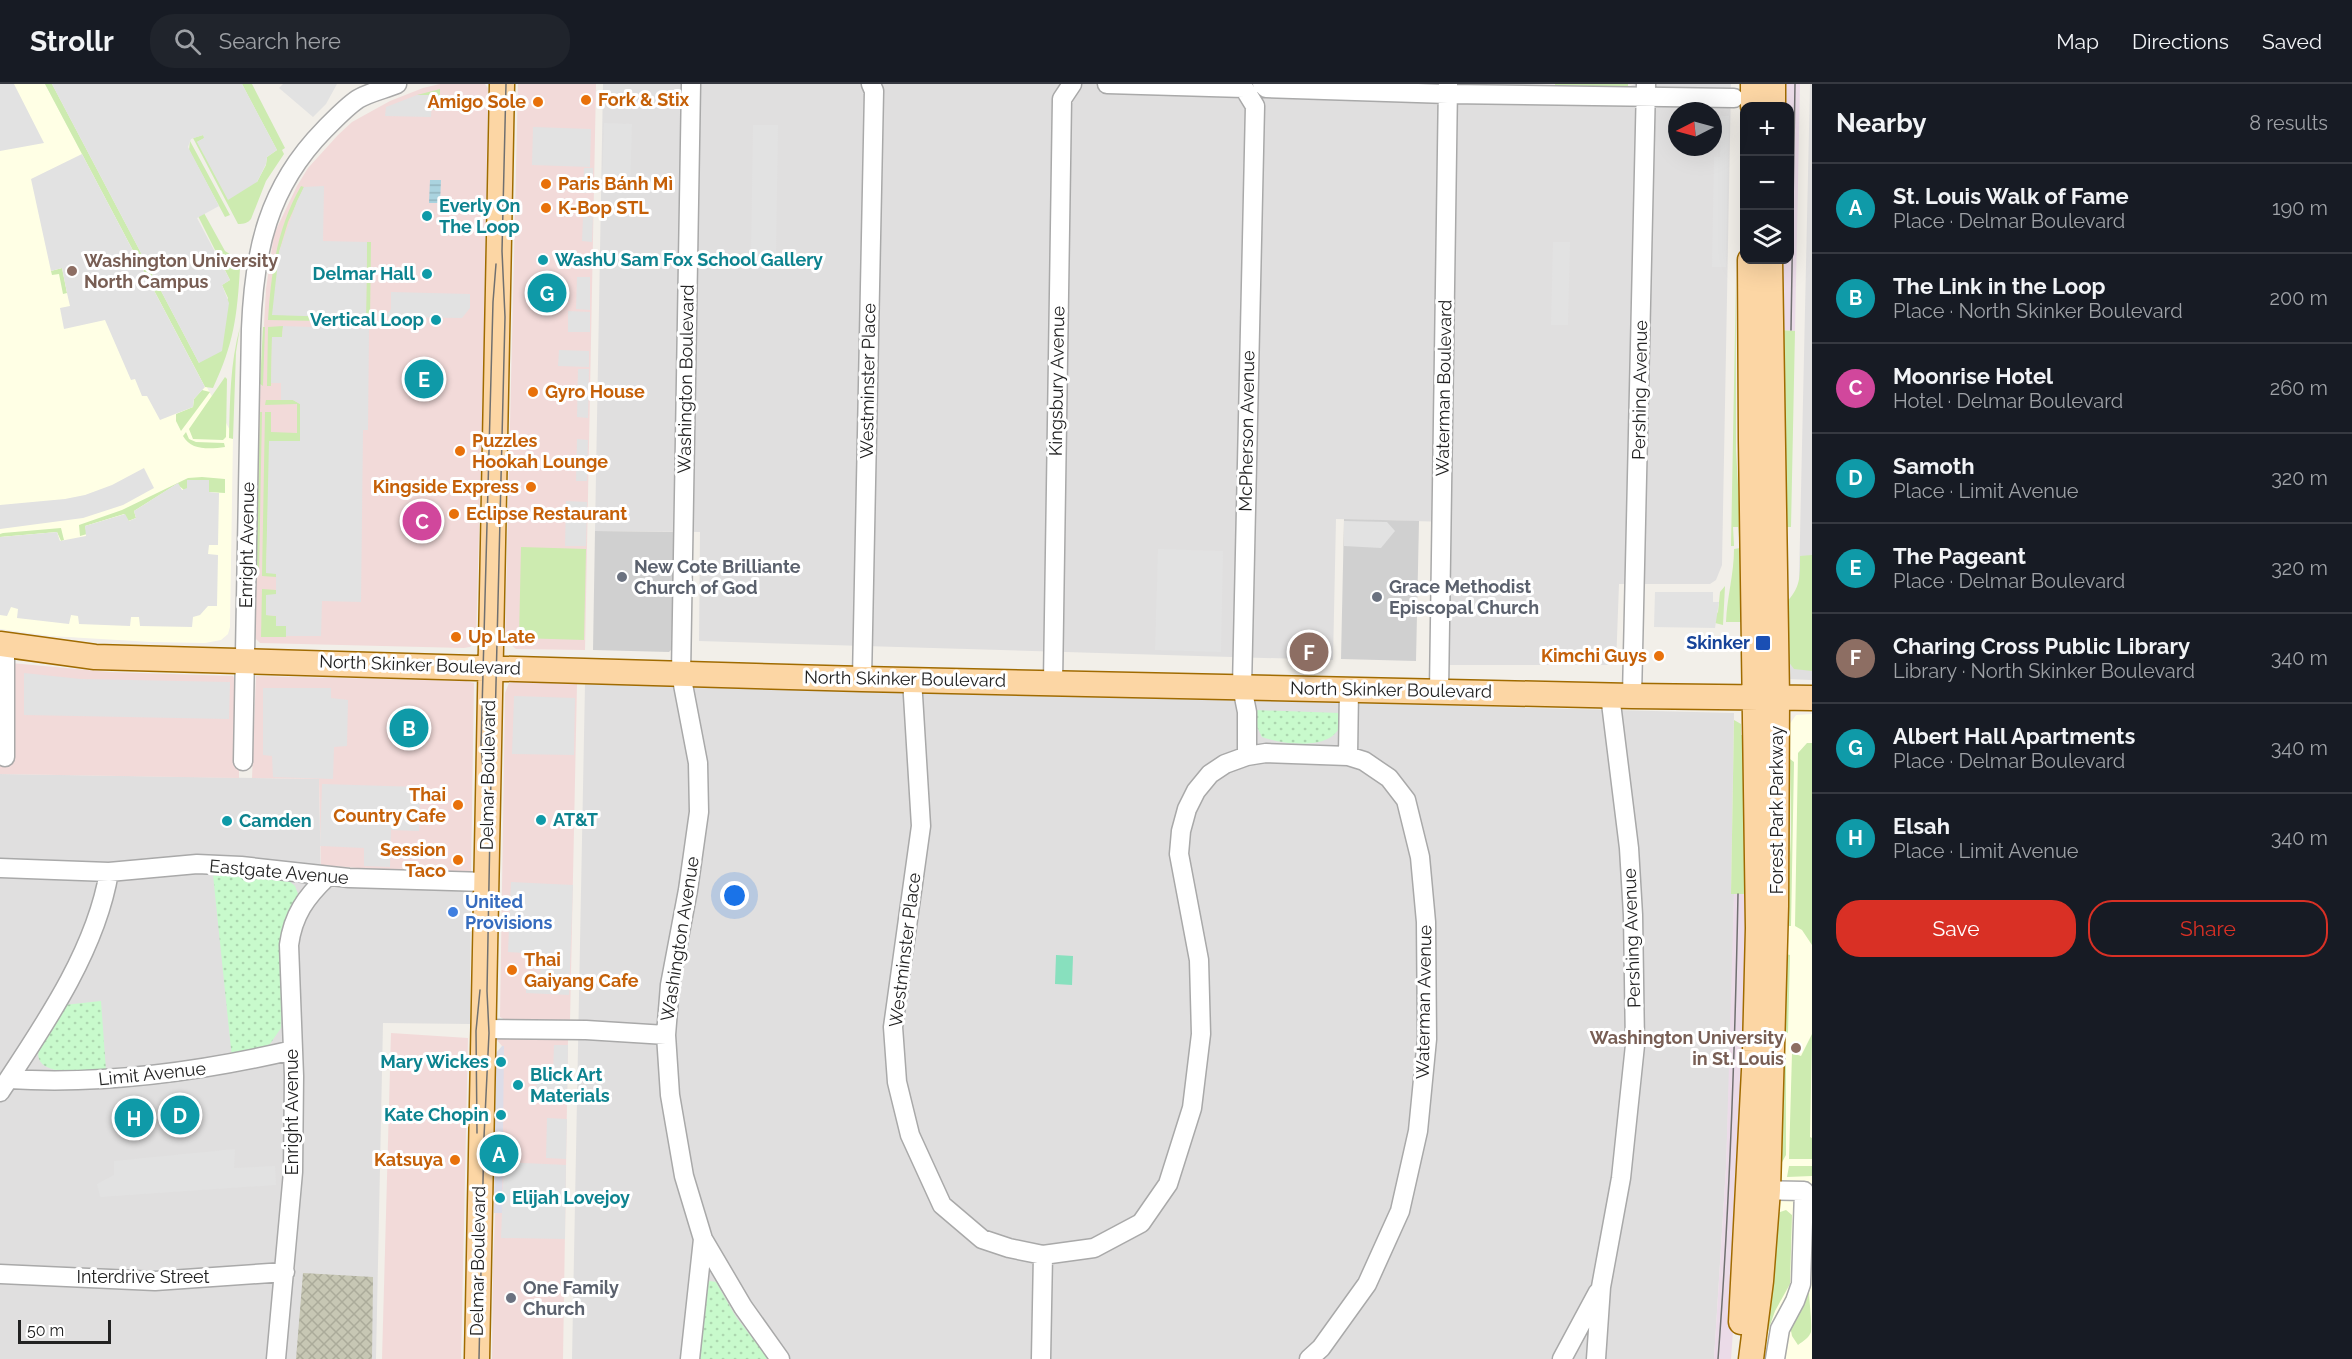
<!DOCTYPE html>
<meta charset="utf-8">
<style>
:root{--surface:#171b24;--page:#20242c;--text:#f1f3f6;--muted:#9ea1a6;--line:#363941;--accent:#d93025}
body{margin:0;font-family:Raleway,sans-serif;background:var(--page);color:var(--text)}
.controls{position:absolute;right:18px;top:18px;display:grid;overflow:hidden;border-radius:12px;box-shadow:0 6px 24px #0002}
.controls button{width:54px;height:54px;display:grid;place-items:center;padding:0;border:0;border-bottom:2px solid var(--line);background:var(--surface);color:var(--text);font:30px sans-serif}
.compass{position:absolute;left:1668px;top:18px;width:54px;height:54px;border-radius:50%;background:var(--surface);box-shadow:0 6px 24px #0002;rotate:264deg}
.scale{position:absolute;left:18px;bottom:15px;width:93px;box-sizing:border-box;padding-left:6px;border:3px solid #222;border-top:0;font-size:16px;line-height:21px;white-space:nowrap;color:#222;-webkit-text-stroke:4px #fff;paint-order:stroke}
.you{position:absolute;left:735px;top:812px;width:21px;height:21px;margin:-15px;border:4px solid #fff;border-radius:50%;background:#1a73e8;box-shadow:0 0 0 9px #1a73e833}
.badge{display:grid;place-items:center;width:39px;height:39px;border-radius:50%;background:var(--accent);color:#fff;font-size:20px;font-weight:700}
.pin{position:absolute;translate:-50% -50%;border:3px solid #fff;box-shadow:0 2px 6px #0006}
.list{margin:0;padding:0;list-style:none}
h2{display:flex;justify-content:space-between;align-items:center;height:78px;margin:0;padding:0 24px;font-size:26px}
h2 small{font-size:20px;font-weight:400;color:var(--muted)}
.list li{display:grid;grid-template-columns:39px 1fr auto;gap:18px;align-items:center;box-sizing:border-box;height:90px;padding:0 24px;border-top:2px solid var(--line)}
.list b{display:block;font-size:22px;white-space:nowrap}
.list p{margin:0;font-size:20px;white-space:nowrap;color:var(--muted)}
.list em{font-size:20px;font-style:normal;color:var(--muted)}
.actions{display:flex;gap:12px;padding:18px 24px}
.actions a{flex:1;padding:14px 0;border:2px solid var(--accent);border-radius:24px;text-align:center;font-size:21px;color:var(--accent)}
.actions .main{background:var(--accent);color:#fff}
.icon{flex:none;width:33px;height:33px;fill:none;stroke:currentColor;stroke-width:2;stroke-linecap:round;stroke-linejoin:round}
.map{position:relative;flex:none;width:1812px;height:1275px;overflow:hidden}
header{display:flex;align-items:center;gap:36px;box-sizing:border-box;height:84px;padding:0 30px;background:var(--surface);border-bottom:2px solid var(--line)}
header strong{font-size:28px}
nav{display:flex;gap:33px;margin-inline-start:auto;font-size:21px}
.search{width:420px;height:54px;background:var(--page);display:flex;align-items:center;gap:15px;box-sizing:border-box;padding:0 21px;border-radius:24px;color:var(--muted);font-size:22px}
main{display:flex}
aside{flex:1;background:var(--surface)}
.map>svg:first-child{display:block}
</style>
<header>
<strong>Strollr</strong>
<div class="search"><svg class="icon" aria-label="search" viewBox="0 0 24 24"><circle cx="10" cy="10" r="6"/><path d="M15 15l6 6"/></svg>Search here</div>
<nav><a>Map</a><a>Directions</a><a>Saved</a></nav>
</header>
<main>
<div class="map">
<svg width="1812" height="1275" viewBox="0 0 1812 1275">
<defs>
<pattern id="construction-cross-hatch" width="8" height="8" patternUnits="userSpaceOnUse" patternTransform="scale(1.5)"><rect width="8" height="8" fill="#c7c7b4"/><path d="M0 0l8 8M0 8l8-8" fill="none" stroke="#abab9a"/></pattern>
<pattern id="park-dots" width="8" height="8" patternUnits="userSpaceOnUse" patternTransform="scale(1.5)"><rect width="8" height="8" fill="#c8facc"/><path d="M2 2h.1M6 6h.1" fill="none" stroke="#acd6af" stroke-width="1.8" stroke-linecap="round"/></pattern>
<pattern id="water-rules" width="6" height="5" patternUnits="userSpaceOnUse" patternTransform="scale(1.5)"><rect width="6" height="5" fill="#aad3df"/><path d="M0 2.5h6" fill="none" stroke="#92b5bf"/></pattern>
</defs>
<rect width="100%" height="100%" fill="#f2efe9"/>
<path fill="#e0dfdf" fill-rule="evenodd" d="M603,0H1521L1628,3L1635,0H1731L1722,481L1716,496L1710,500H1619L1616,581H1448L1450,438L1336,435L1333,576L699,557L700,448L595,447ZM1677,27H1713V63H1677Z
M1810,0H1812V596L1788,595L1787,518L1796,507L1799,498Z
M585,600L1734,629L1731,810H1734L1732,918L1726,1083L1714,1275H572Z
M0,690L319,695L321,803L465,806L471,809L470,940L383,939L376,1275H0Z"/>
<path fill="#f2dad9" d="M440,0H485L488,4L484,231L486,233L487,297L483,301L476,558L470,563L464,564L260,559L256,555L255,551L259,331L266,205L274,150L297,102L308,84L338,51L352,38L390,17L423,4Z
M518,0H596L585,566L516,565L507,558L505,554Z
M0,578L110,588L233,592L239,600V694L0,690Z
M256,592L466,597L474,599L471,788L466,790L395,787L321,781L319,695L252,694Z
M514,598L577,600L570,938L507,937L500,933L505,609L509,599Z
M391,949L468,954L461,1275H382Z
M501,953L568,955L563,1275H492L493,1182L502,962L496,955Z"/>
<path fill="#ffffe5" d="M0,0H45L233,352L230,543L228,550L221,556L205,559L151,558L51,552L0,545Z
M1812,630V1275H1760L1791,747L1789,641L1796,631Z"/>
<path fill="#d0d0d0" d="M1344,435L1419,437L1416,577L1341,575Z
M595,447L675,448L673,564L669,568L593,566Z"/>
<path fill="#ebdbe8" d="M1783,0H1800L1795,247L1778,246L1780,176H1790V22H1783Z
M1734,810H1751L1743,1107L1731,1275H1714L1726,1083Z"/>
<path fill="url(#construction-cross-hatch)" d="M303,1189L373,1193L372,1275H296Z"/>
<path fill="#cdebb0" d="M45,0H52L199,279L228,214L222,201L230,196L198,132L204,129L225,167L239,176L240,184C237,233 234,259 213,304L205,303Z
M242,0H252L285,64L282,66L284,70L266,97L251,135C248,139 244,140 238,140L193,54L203,51L205,54L197,58L257,98L266,81L267,73L277,66Z
M1555,0H1628V3L1555,1Z
M440,5V26H431V11H417Z
M190,57L230,131L225,133L189,66Z
M301,102L304,103L288,138L279,168L366,234L367,158H371L370,238L268,236C271,188 277,144 301,102Z
M62,184L67,209L63,210L59,190L52,191L51,187Z
M1736,193V366L1740,435H1743L1746,538H1726C1727,513 1734,490 1734,465L1740,464L1738,443H1733L1734,462H1731Z
M283,242L282,253H272L271,302H267L268,243Z
M240,243L236,268L233,355L229,354C230,316 230,280 240,243Z
M263,243H265L263,302L260,300Z
M1778,246L1795,247L1791,443H1786Z
M225,293L227,295L226,353L223,356L193,355L189,345Z
M202,306L210,308L181,347L176,337V330L193,323L194,315Z
M266,316H293L300,320L301,324L300,358L270,357L266,489H276V493L262,492L265,328H271V348L297,349V320L265,321Z
M260,328H262L259,492L256,486Z
M186,348L189,355L196,358L224,359L225,363C211,365 191,367 183,352Z
M202,393L225,395V409L209,408V397L184,406L177,400L134,427L136,434L128,437L124,430L85,442L87,450L80,452L79,441L122,426L188,394Z
M61,444L64,456L61,457L57,448L0,453V450L3,449Z
M521,463L586,465L584,556L519,554Z
M1812,471V587L1794,585L1788,577L1787,518C1801,502 1800,493 1800,472Z
M1725,502L1723,541L1715,539V531L1718,528L1720,508Z
M262,505L276,506V511L266,531L276,532L286,542V553H261Z
M1734,636L1741,640V651H1748L1751,810H1731Z
M1807,659H1812V861L1802,846L1795,842L1798,669Z
M1790,675L1794,678L1791,842H1787L1791,747Z
M1786,870L1790,871L1788,949L1784,947Z
M1812,950L1810,1053L1812,1054V1075H1789L1792,969L1801,972Z
M1786,970V1071L1780,1082L1781,981Z
M1789,1082H1812V1092L1787,1093Z
M1786,1126L1792,1131L1790,1200L1775,1227L1767,1250L1776,1134L1777,1129Z
M1812,1126C1812,1153 1811,1179 1809,1206C1809,1219 1812,1234 1811,1248C1809,1254 1803,1257 1798,1261L1792,1252L1789,1237Z"/>
<path fill="url(#park-dots)" d="M1254,626L1340,629C1340,634 1341,640 1339,644C1328,667 1280,660 1262,653L1257,643Z
M213,791L288,796L295,802L298,810L287,833L281,944L270,960L232,974Z
M101,917L106,986C90,987 27,996 40,962C46,948 56,934 64,921Z
M710,1197L716,1198L736,1233L769,1275H700L704,1231L703,1201L705,1198Z"/>
<path fill="#88e0be" d="M1056,871L1073,872L1072,901L1055,900Z"/>
<path fill="#e2e2e2" d="M0,0H14L44,59L0,67Z
M52,0H242L277,66L267,73L266,80L257,98L228,116L197,58L204,54L203,51L191,55L188,63L219,122L197,134L230,196L222,201L229,219L222,267L199,279Z
M283,0H337L326,20L313,33L279,4Z
M417,11H432L431,33L385,32L386,23Z
M1721,32H1729L1726,183H1712L1714,73H1720Z
M604,39L632,40L630,109L602,108Z
M753,41H778L776,172L751,171Z
M533,43L591,45L590,83L532,81Z
M82,70L205,303L194,315L193,323L160,336L147,312H142L135,295L131,296L105,236L64,245L60,224L70,222L67,209L62,184L51,187L31,95Z
M584,84H593V109H583Z
M324,102L323,157L367,158L366,234L272,231L279,168L297,117L304,103Z
M583,133H593L592,158L582,157Z
M1553,158H1570L1568,241H1551Z
M577,193H590V226L576,225Z
M391,208L470,210V224L462,234L385,233L391,225Z
M568,227L590,228V248H568Z
M283,242L369,245L368,346H363L361,518L322,517L321,552H286V542H276V532L266,531V511L276,510V490L266,489L269,357H300V320L293,316H281V299H271V302L272,253H282Z
M559,266L589,267V283L558,282Z
M578,285H589L588,334L577,333Z
M577,355L588,356L587,397H576Z
M144,384L154,404L123,421L83,434L0,445V421L65,415L85,411L112,401Z
M187,396H209V408L219,409L218,461H209L208,470L218,471L217,522H208L200,531L193,533L192,543L140,542L139,533H131L130,542L79,540L78,532L71,531L69,540L17,534L18,525L11,523L7,532L0,531V453L57,448L60,457L86,452L85,442L125,430L129,437L136,434L134,427L178,399L182,406L187,404Z
M566,417L587,418L586,462H565Z
M1344,437L1387,438L1395,447L1381,464L1344,462Z
M1158,465L1223,467L1221,568L1155,566Z
M1655,508H1713V518H1719L1715,544L1654,543Z
M24,589L81,595L230,598L229,635L24,631Z
M263,604H331V614L348,616L347,662L334,663L333,695L273,693L272,672L263,671Z
M514,612L575,614L574,671L512,670Z
M322,700L420,703L419,747L391,746L390,783L364,782V764L320,762Z
M511,798L573,801L569,911L526,909V898H540L541,870L508,868Z
M554,961H568L567,1018H536L537,988H553Z
M547,1034L567,1035L566,1075L546,1074Z
M235,1065L234,1084L275,1082L276,1101L100,1113L97,1100L114,1091V1077Z
M504,1078L566,1081L565,1155L501,1154Z"/>
<path fill="#dddde8" d="M502,962H504L502,1129H494L496,969Z"/>
<path fill="url(#water-rules)" d="M430,96H441L440,119H429Z"/>
<g fill="none" stroke-linecap="round" stroke-linejoin="round">
<defs>
<path id="minor" d="M1107,0L1244,4L1255,22L1242,603L1247,628V672
M1262,0L1266,4L1448,10L1734,14
M862,595L874,7L871,0
M912,595L921,742L893,943L897,998L910,1051L942,1121L982,1155L1009,1164L1043,1171L1094,1164L1141,1139L1168,1100L1192,1024L1201,950L1199,876L1179,770L1181,747L1187,725L1196,707L1210,690L1225,680L1247,672L1266,669L1348,672L1364,677L1389,694L1406,716L1420,773L1426,838L1427,955L1418,1047L1400,1127L1367,1200L1321,1264L1309,1275
M1053,598L1062,15L1072,0
M1439,607L1448,0
M1632,612L1646,0
M1348,672L1349,605
M5,673V560
M243,677L251,245C254,167 268,103 324,46C334,36 346,23 358,15C370,8 385,5 397,0
M0,784L109,788L197,780L241,782L349,794L486,798
M483,945L586,946L666,951
M9,995C105,1001 199,988 293,966
M0,1008C43,943 96,867 109,788
M1757,1106L1804,1107L1801,1200L1795,1217L1780,1245L1775,1275
M703,1155L743,1223L780,1275
M0,1190L155,1197L285,1188
M276,1275L293,1088L294,992L289,861C293,831 306,813 327,793
M690,1275L703,1155L684,1092L670,1011L666,951L670,901L688,806L699,728L698,679L681,590L691,0
M1041,1275L1043,1171
M1562,1275L1598,1208
M1596,1275L1601,1203L1621,1094L1635,961L1633,831L1629,764L1610,611"/>
<path id="major" d="M1753,22V0
M1773,22V0
M0,560L95,573L862,595L1632,612L1812,614
M1741,1238L1755,967L1758,844L1751,356L1750,176
M477,1275L502,0
M1751,1275L1761,1197L1768,1106L1776,822L1777,613L1770,176"/>
</defs>
<use href="#minor" stroke="#a9a9a9" stroke-width="21"/>
<use href="#major" stroke="#a06b00" stroke-width="27"/>
<use href="#minor" stroke="#fff" stroke-width="18"/>
<use href="#major" stroke="#fcd6a4" stroke-width="24"/>
<path stroke="#707070" stroke-width="1.5" d="M1791,246L1795,0
M484,696L481,663L493,218L496,180
M477,1049L476,947L480,906
M479,1275L484,1053L489,949L487,907L491,691L495,641L501,394L505,233L502,167L506,0
M1718,1275C1730,1120 1735,965 1738,810"/>
</g>
<g fill="#e8710a" stroke="#fff" stroke-width="2">
<circle cx="586" cy="16" r="6"/>
<circle cx="538" cy="18" r="6"/>
<circle cx="546" cy="100" r="6"/>
<circle cx="546" cy="124" r="6"/>
<circle cx="533" cy="308" r="6"/>
<circle cx="460" cy="367" r="6"/>
<circle cx="531" cy="403" r="6"/>
<circle cx="454" cy="430" r="6"/>
<circle cx="456" cy="553" r="6"/>
<circle cx="1659" cy="572" r="6"/>
<circle cx="458" cy="721" r="6"/>
<circle cx="458" cy="776" r="6"/>
<circle cx="512" cy="886" r="6"/>
<circle cx="455" cy="1076" r="6"/>
</g>
<g fill="#0f9aa8" stroke="#fff" stroke-width="2">
<circle cx="427" cy="132" r="6"/>
<circle cx="543" cy="176" r="6"/>
<circle cx="427" cy="190" r="6"/>
<circle cx="436" cy="236" r="6"/>
<circle cx="541" cy="736" r="6"/>
<circle cx="227" cy="737" r="6"/>
<circle cx="501" cy="978" r="6"/>
<circle cx="518" cy="1001" r="6"/>
<circle cx="501" cy="1031" r="6"/>
<circle cx="500" cy="1114" r="6"/>
</g>
<g fill="#8d6e63" stroke="#fff" stroke-width="2">
<circle cx="72" cy="187" r="6"/>
<circle cx="1796" cy="964" r="6"/>
</g>
<g fill="#6b7280" stroke="#fff" stroke-width="2">
<circle cx="622" cy="493" r="6"/>
<circle cx="1377" cy="513" r="6"/>
<circle cx="511" cy="1214" r="6"/>
</g>
<rect fill="#1a4fb4" stroke="#fff" stroke-width="2" x="1755" y="551" width="16" height="16" rx="3"/>
<circle fill="#3f7fe0" stroke="#fff" stroke-width="2" cx="453" cy="828" r="6"/>
<g text-anchor="middle" stroke-width="6" stroke-linejoin="round" paint-order="stroke">
<g font-size="18" font-weight="bold" fill="#c56008" stroke="#fff" text-anchor="start">
<text x="598" y="22">Fork &amp; Stix</text>
<text x="526" y="24" text-anchor="end">Amigo Sole</text>
<text x="558" y="106">Paris Bánh Mì</text>
<text x="558" y="130">K-Bop STL</text>
<text x="545" y="314">Gyro House</text>
<text x="472" y="363">Puzzles<tspan x="472" dy="21">Hookah Lounge</tspan></text>
<text x="519" y="409" text-anchor="end">Kingside Express</text>
<text x="466" y="436">Eclipse Restaurant</text>
<text x="468" y="559">Up Late</text>
<text x="1647" y="578" text-anchor="end">Kimchi Guys</text>
<text x="446" y="717" text-anchor="end">Thai<tspan x="446" dy="21">Country Cafe</tspan></text>
<text x="446" y="772" text-anchor="end">Session<tspan x="446" dy="21">Taco</tspan></text>
<text x="524" y="882">Thai<tspan x="524" dy="21">Gaiyang Cafe</tspan></text>
<text x="443" y="1082" text-anchor="end">Katsuya</text>
</g>
<g font-size="18" font-weight="bold" fill="#0d838f" stroke="#fff" text-anchor="start">
<text x="439" y="128">Everly On<tspan x="439" dy="21">The Loop</tspan></text>
<text x="555" y="182">WashU Sam Fox School Gallery</text>
<text x="415" y="196" text-anchor="end">Delmar Hall</text>
<text x="424" y="242" text-anchor="end">Vertical Loop</text>
<text x="553" y="742">AT&amp;T</text>
<text x="239" y="743">Camden</text>
<text x="489" y="984" text-anchor="end">Mary Wickes</text>
<text x="530" y="997">Blick Art<tspan x="530" dy="21">Materials</tspan></text>
<text x="489" y="1037" text-anchor="end">Kate Chopin</text>
<text x="512" y="1120">Elijah Lovejoy</text>
</g>
<g font-size="18" font-weight="bold" fill="#785e54" stroke="#fff" text-anchor="start">
<text x="84" y="183">Washington University<tspan x="84" dy="21">North Campus</tspan></text>
<text x="1784" y="960" text-anchor="end">Washington University<tspan x="1784" dy="21">in St. Louis</tspan></text>
</g>
<g font-size="18" fill="#222" stroke="#fff">
<text transform="translate(686 295) rotate(-89)" y="6">Washington Boulevard</text>
<text transform="translate(868 297) rotate(-89)" y="6">Westminster Place</text>
<text transform="translate(1057 297) rotate(-89)" y="6">Kingsbury Avenue</text>
<text transform="translate(1444 304) rotate(-89)" y="6">Waterman Boulevard</text>
<text transform="translate(1640 306) rotate(-89)" y="6">Pershing Avenue</text>
<text transform="translate(1247 347) rotate(-89)" y="6">McPherson Avenue</text>
<text transform="translate(247 461) rotate(-89)" y="6">Enright Avenue</text>
<text transform="translate(420 581) rotate(2)" y="6">North Skinker Boulevard</text>
<text transform="translate(905 595) rotate(1)" y="6">North Skinker Boulevard</text>
<text transform="translate(1391 606) rotate(1)" y="6">North Skinker Boulevard</text>
<text transform="translate(488 691) rotate(-89)" y="6">Delmar Boulevard</text>
<text transform="translate(1777 726) rotate(-90)" y="6">Forest Park Parkway</text>
<text transform="translate(279 788) rotate(5)" y="6">Eastgate Avenue</text>
<text transform="translate(1632 854) rotate(-92)" y="6">Pershing Avenue</text>
<text transform="translate(680 855) rotate(-81)" y="6">Washington Avenue</text>
<text transform="translate(905 866) rotate(-83)" y="6">Westminster Place</text>
<text transform="translate(1424 918) rotate(-89)" y="6">Waterman Avenue</text>
<text transform="translate(152 990) rotate(-6)" y="6">Limit Avenue</text>
<text transform="translate(292 1028) rotate(-90)" y="6">Enright Avenue</text>
<text transform="translate(478 1177) rotate(-89)" y="6">Delmar Boulevard</text>
<text x="143" y="1199">Interdrive Street</text>
</g>
<g font-size="18" font-weight="bold" fill="#5b616d" stroke="#fff" text-anchor="start">
<text x="634" y="489">New Cote Brilliante<tspan x="634" dy="21">Church of God</tspan></text>
<text x="1389" y="509">Grace Methodist<tspan x="1389" dy="21">Episcopal Church</tspan></text>
<text x="523" y="1210">One Family<tspan x="523" dy="21">Church</tspan></text>
</g>
<g font-size="18" font-weight="bold" fill="#164399" stroke="#fff" text-anchor="end">
<text x="1750" y="565">Skinker</text>
</g>
<g font-size="18" font-weight="bold" fill="#366cbe" stroke="#fff" text-anchor="start">
<text x="465" y="824">United<tspan x="465" dy="21">Provisions</tspan></text>
</g>
</g>
</svg>
<div class="controls">
<button>+</button>
<button>−</button>
<button><svg class="icon" aria-label="layers" viewBox="0 0 24 24"><path d="M12 4l9 5-9 5-9-5zM3 14l9 5 9-5"/></svg></button>
</div>
<svg class="compass" viewBox="-18 -18 36 36"><path d="M0-13l5 13h-10z" fill="#e53935"/><path d="M0 13l5-13h-10z" fill="#9ea1a6"/></svg>
<div class="scale">50 m</div>
<div class="you"></div>
<div class="pin badge" style="left:499px;top:1070px;background:#0f9aa8">A</div>
<div class="pin badge" style="left:409px;top:644px;background:#0f9aa8">B</div>
<div class="pin badge" style="left:422px;top:437px;background:#d1479c">C</div>
<div class="pin badge" style="left:180px;top:1031px;background:#0f9aa8">D</div>
<div class="pin badge" style="left:424px;top:295px;background:#0f9aa8">E</div>
<div class="pin badge" style="left:1309px;top:568px;background:#8d6e63">F</div>
<div class="pin badge" style="left:547px;top:209px;background:#0f9aa8">G</div>
<div class="pin badge" style="left:134px;top:1034px;background:#0f9aa8">H</div>
</div>
<aside>
<h2>Nearby<small>8 results</small></h2>
<ul class="list">
<li><span class="badge" style="background:#0f9aa8">A</span><div><b>St. Louis Walk of Fame</b><p>Place · Delmar Boulevard</p></div><em>190 m</em></li>
<li><span class="badge" style="background:#0f9aa8">B</span><div><b>The Link in the Loop</b><p>Place · North Skinker Boulevard</p></div><em>200 m</em></li>
<li><span class="badge" style="background:#d1479c">C</span><div><b>Moonrise Hotel</b><p>Hotel · Delmar Boulevard</p></div><em>260 m</em></li>
<li><span class="badge" style="background:#0f9aa8">D</span><div><b>Samoth</b><p>Place · Limit Avenue</p></div><em>320 m</em></li>
<li><span class="badge" style="background:#0f9aa8">E</span><div><b>The Pageant</b><p>Place · Delmar Boulevard</p></div><em>320 m</em></li>
<li><span class="badge" style="background:#8d6e63">F</span><div><b>Charing Cross Public Library</b><p>Library · North Skinker Boulevard</p></div><em>340 m</em></li>
<li><span class="badge" style="background:#0f9aa8">G</span><div><b>Albert Hall Apartments</b><p>Place · Delmar Boulevard</p></div><em>340 m</em></li>
<li><span class="badge" style="background:#0f9aa8">H</span><div><b>Elsah</b><p>Place · Limit Avenue</p></div><em>340 m</em></li>
</ul>
<div class="actions"><a class="main">Save</a><a>Share</a></div>
</aside>
</main>
